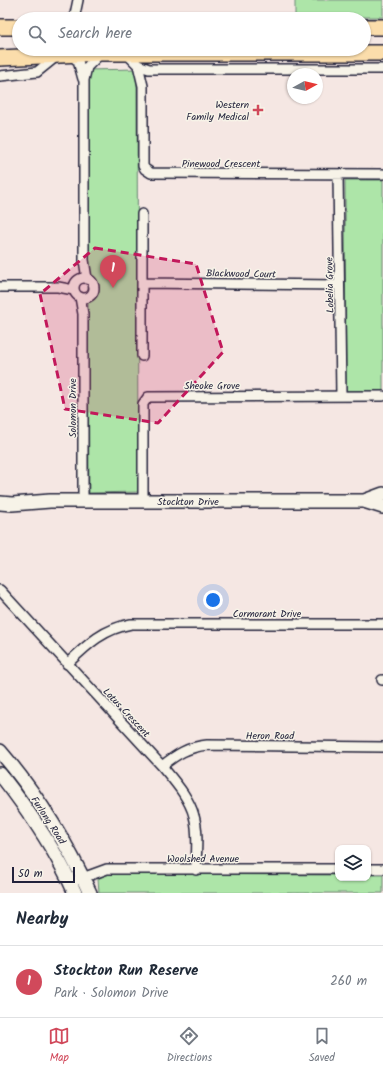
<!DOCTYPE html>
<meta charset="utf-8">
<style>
:root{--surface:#fff;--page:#f2f2f3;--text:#1f2937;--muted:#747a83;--line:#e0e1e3;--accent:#d1495b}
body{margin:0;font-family:Kalam,sans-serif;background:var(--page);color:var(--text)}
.controls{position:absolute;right:12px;bottom:12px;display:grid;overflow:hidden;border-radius:8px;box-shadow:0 1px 3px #0004}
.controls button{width:36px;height:36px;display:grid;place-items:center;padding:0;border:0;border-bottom:1px solid var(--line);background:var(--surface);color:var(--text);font:20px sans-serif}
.compass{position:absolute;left:287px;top:68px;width:36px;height:36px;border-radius:50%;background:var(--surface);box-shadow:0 1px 3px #0004;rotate:82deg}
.scale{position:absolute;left:12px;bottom:10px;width:63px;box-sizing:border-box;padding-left:4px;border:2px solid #22223b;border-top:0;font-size:11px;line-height:14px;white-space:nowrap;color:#22223b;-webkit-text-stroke:3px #f7f3e8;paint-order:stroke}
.you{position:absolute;left:213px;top:600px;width:14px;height:14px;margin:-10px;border:3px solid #fff;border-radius:50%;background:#1a73e8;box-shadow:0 0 0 6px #1a73e833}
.badge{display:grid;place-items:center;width:26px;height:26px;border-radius:50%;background:var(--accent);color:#fff;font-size:13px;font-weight:700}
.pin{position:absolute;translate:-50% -33px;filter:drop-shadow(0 1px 2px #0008)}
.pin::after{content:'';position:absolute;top:21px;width:14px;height:12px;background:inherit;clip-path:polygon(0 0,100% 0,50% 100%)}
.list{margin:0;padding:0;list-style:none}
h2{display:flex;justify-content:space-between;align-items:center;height:52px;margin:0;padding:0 16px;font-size:17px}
h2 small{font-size:13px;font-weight:400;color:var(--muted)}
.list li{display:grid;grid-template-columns:26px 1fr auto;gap:12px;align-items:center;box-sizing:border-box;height:72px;padding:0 16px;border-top:1px solid var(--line)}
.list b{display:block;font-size:15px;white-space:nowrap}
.list p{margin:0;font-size:13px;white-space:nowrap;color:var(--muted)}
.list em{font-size:13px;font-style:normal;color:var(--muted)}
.icon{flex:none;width:22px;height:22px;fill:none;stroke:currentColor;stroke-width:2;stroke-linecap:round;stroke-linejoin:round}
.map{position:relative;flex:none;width:383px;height:893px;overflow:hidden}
.search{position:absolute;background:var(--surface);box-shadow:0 1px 3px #0004;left:12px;right:12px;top:12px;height:44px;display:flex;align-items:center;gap:10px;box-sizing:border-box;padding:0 14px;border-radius:22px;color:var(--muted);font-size:15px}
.sheet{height:124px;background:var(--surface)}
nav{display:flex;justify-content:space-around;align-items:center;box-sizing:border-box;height:56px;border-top:1px solid var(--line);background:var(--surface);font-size:11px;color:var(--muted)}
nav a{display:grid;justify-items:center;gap:2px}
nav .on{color:var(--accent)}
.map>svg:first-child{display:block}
</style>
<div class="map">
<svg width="383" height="893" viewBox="0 0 383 893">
<rect width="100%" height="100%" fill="#f5e7e3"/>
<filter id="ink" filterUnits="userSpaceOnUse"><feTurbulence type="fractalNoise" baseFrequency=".025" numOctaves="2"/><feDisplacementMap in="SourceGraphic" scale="8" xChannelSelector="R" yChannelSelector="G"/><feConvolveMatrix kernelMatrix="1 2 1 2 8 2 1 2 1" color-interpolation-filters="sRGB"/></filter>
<g filter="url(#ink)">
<path fill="#ade5a8" stroke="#688472" d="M295,0H383V17H295Z
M137,69L138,492L89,493L87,70Z
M345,180H383V391H346Z
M106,874L338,875V878H368V875H383V893H99L98,879Z"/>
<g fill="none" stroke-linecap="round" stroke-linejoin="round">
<defs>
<path id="street" d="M74,19L78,0
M126,53L138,65L149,69H383
M70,54L78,61L83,79
M138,65L143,86V166L145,169L151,173L383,174
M0,76L37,72L58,55
M338,174L341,396
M74 288a10 10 0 1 1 20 0a10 10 0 1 1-20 0Z
M87,279L84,260V80L87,67L101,53
M142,283L339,285
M0,287H58L74,290
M80,297L83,314V501
M142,356V214
M143,501V404L148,397L383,396
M0,590L162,766C174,781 189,797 194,816C199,833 196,852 196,870
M67,664C87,645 103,629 131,624H383
M382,680H383
M162,766C177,754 188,747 207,745L383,747
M368,869H383
M77,880L107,869H338"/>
<path id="secondary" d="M364,501L383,507
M0,503L12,504L50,501H364L383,494
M0,751C36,793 67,843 90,893
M0,774C29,811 56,850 75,893"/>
<path id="primary" d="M0,27H19
M364,27H383
M0,58L101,53H383"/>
</defs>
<use href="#street" stroke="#22223b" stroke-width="12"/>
<use href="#secondary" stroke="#22223b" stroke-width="16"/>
<use href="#primary" stroke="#22223b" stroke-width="18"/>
<use href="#street" stroke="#f7f3e8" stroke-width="9"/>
<use href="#secondary" stroke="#f7f3e8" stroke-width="13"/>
<use href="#primary" stroke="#fbddab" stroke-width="15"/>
</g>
</g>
<path fill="#c2185b" fill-opacity="0.2" stroke="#c2185b" stroke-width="3" stroke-dasharray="8 5" stroke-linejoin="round" d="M95,248L196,264L223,352L158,423L65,409L40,294Z"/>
<path fill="#d1495b" stroke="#f7f3e8" stroke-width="1.5" d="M256 104h4v4h4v4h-4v4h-4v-4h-4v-4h4z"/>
<g text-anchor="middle" stroke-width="3" stroke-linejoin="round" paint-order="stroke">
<g font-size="10" fill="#22223b" stroke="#f7f3e8" text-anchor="end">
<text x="249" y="108">Western<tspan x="249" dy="12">Family Medical</tspan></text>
</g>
<g font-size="10" fill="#22223b" stroke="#f7f3e8">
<text x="221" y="167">Pinewood Crescent</text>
<text transform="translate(241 273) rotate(1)" y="4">Blackwood Court</text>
<text transform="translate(329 285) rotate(-91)" y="4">Lobelia Grove</text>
<text x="212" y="389">Sheoke Grove</text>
<text transform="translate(72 408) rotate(-90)" y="4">Solomon Drive</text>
<text x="188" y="505">Stockton Drive</text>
<text x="267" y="617">Cormorant Drive</text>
<text transform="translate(127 712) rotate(47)" y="4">Lotus Crescent</text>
<text x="270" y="739">Heron Road</text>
<text transform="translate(49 820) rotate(57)" y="4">Furlong Road</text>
<text x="203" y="862">Woolshed Avenue</text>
</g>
</g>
</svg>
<div class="controls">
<button><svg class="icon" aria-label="layers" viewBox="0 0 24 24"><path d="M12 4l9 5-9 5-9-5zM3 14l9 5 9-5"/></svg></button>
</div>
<svg class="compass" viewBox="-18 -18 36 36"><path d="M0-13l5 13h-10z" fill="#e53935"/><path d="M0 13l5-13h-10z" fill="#747a83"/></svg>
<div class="scale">50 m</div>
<div class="you"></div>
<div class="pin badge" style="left:113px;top:288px">1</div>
<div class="search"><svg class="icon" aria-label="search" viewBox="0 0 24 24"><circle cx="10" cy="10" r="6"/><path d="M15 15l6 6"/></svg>Search here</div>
</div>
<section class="sheet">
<h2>Nearby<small></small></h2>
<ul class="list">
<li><span class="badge">1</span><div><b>Stockton Run Reserve</b><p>Park · Solomon Drive</p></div><em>260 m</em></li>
</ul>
</section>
<nav>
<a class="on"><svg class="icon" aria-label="map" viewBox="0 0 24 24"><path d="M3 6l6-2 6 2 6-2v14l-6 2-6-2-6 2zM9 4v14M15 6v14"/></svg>Map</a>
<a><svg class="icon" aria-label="directions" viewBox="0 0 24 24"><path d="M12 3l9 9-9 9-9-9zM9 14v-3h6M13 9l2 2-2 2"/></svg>Directions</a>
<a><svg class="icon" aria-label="saved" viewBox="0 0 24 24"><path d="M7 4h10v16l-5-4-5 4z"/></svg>Saved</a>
</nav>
